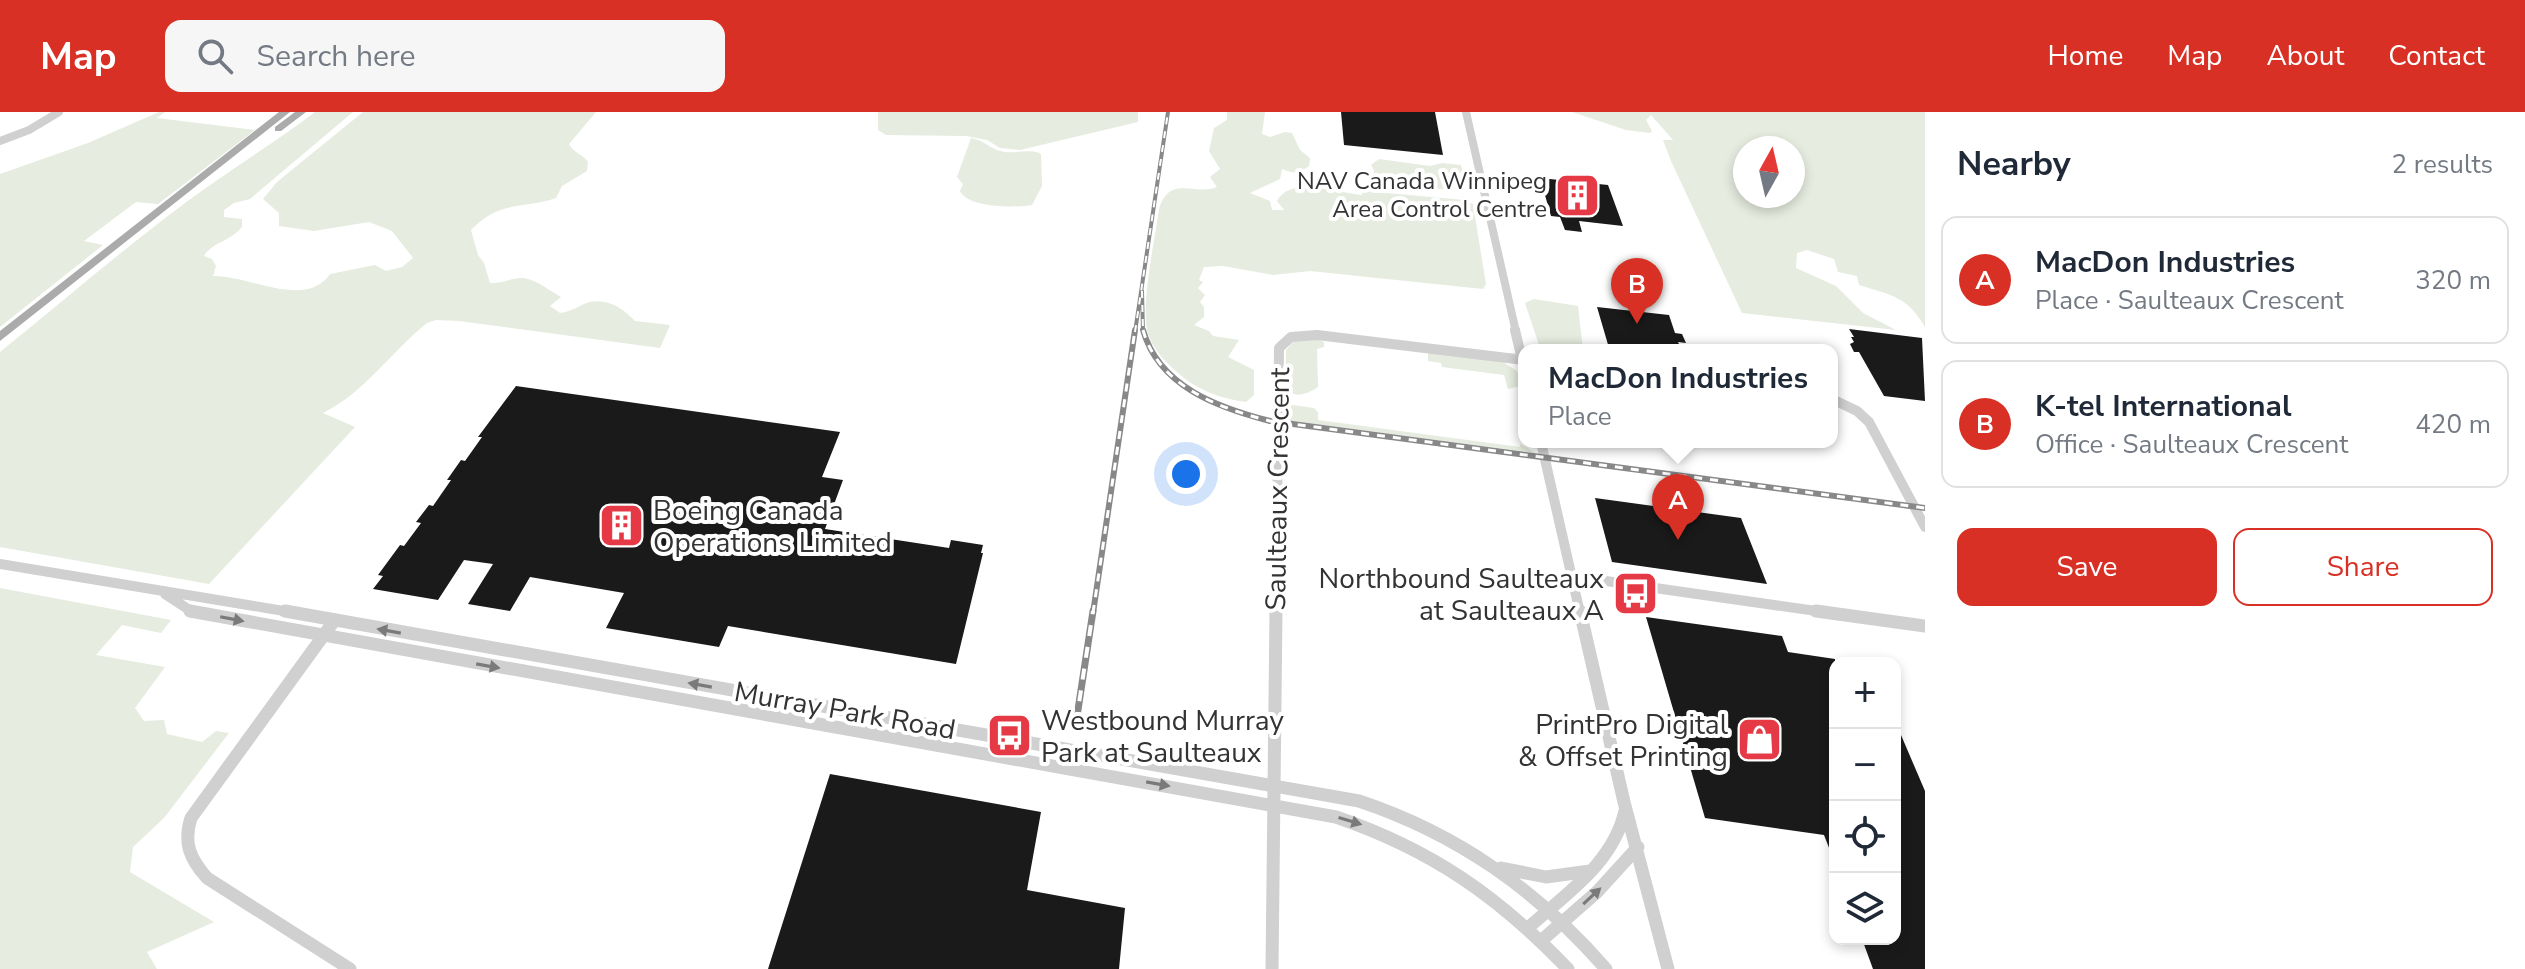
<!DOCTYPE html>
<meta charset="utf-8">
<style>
:root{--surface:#fff;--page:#f6f6f7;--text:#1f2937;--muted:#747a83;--line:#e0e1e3;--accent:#d93025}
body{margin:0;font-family:"Nunito Sans",sans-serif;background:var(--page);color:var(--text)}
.controls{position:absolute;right:24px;bottom:24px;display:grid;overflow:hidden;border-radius:16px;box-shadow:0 4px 12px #0003}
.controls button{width:72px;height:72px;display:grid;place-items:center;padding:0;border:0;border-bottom:2px solid var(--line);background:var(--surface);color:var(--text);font:40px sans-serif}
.compass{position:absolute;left:1733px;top:24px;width:72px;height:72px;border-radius:50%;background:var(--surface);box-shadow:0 4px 12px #0003;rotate:8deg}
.you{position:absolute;left:1186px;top:362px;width:28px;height:28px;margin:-20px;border:6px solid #fff;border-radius:50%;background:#1a73e8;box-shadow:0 0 0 12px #1a73e833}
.badge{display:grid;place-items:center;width:52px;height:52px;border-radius:50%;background:var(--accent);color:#fff;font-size:26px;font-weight:700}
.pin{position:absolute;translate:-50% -66px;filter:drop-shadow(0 2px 4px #0008)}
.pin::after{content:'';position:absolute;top:42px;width:28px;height:24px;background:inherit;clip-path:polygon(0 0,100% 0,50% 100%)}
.popup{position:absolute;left:1518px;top:232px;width:320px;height:104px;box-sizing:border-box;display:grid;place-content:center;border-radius:16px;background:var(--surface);filter:drop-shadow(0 2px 6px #0005);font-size:26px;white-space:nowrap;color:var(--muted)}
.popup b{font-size:30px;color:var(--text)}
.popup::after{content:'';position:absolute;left:50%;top:100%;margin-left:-16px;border:16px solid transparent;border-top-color:var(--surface)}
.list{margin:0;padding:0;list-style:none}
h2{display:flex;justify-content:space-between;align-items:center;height:104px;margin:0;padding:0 32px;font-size:34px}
h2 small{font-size:26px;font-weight:400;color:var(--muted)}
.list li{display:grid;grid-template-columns:52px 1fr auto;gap:24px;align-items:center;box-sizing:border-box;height:128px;margin:0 16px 16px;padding:0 16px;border:2px solid var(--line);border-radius:16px}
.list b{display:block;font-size:30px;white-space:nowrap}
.list p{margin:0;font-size:26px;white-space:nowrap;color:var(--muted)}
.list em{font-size:26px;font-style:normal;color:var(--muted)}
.actions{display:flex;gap:16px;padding:24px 32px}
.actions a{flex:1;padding:18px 0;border:2px solid var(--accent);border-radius:16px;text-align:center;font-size:28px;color:var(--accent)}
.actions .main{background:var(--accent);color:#fff}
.icon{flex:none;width:44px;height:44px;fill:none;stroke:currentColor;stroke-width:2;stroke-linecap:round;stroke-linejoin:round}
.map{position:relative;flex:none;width:1925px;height:857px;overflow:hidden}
header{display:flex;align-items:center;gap:48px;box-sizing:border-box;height:112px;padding:0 40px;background:var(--accent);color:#fff}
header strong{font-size:38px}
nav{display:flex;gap:44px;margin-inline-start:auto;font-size:28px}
.search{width:560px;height:72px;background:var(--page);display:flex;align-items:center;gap:20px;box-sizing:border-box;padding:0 28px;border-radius:16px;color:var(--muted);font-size:30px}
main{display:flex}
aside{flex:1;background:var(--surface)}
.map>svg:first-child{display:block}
</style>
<header>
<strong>Map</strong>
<div class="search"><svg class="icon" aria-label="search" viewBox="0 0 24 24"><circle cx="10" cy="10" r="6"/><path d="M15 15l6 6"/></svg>Search here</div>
<nav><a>Home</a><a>Map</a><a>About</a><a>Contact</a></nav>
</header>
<main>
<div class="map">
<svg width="1925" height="857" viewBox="0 0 1925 857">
<rect width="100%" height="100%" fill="#fff"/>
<path fill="#e6ecdf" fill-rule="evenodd" d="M159,0H165L157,6L255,18L158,92L136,90L84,129L103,133L0,215V62L88,31Z
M315,0H353L250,87L234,91L224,98V105L242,107V115C231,129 211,131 204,144L212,147L216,154L213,164C249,163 305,198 330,162L375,153L386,159L402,155L413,146L392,119L369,110L314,119L279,114V101L263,87L277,70L363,0H596L569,32C573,41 583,42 588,50L587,59L562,74L556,86C521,98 502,87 471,118L478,143L484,151L490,171C502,172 512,165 524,166C537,168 550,179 561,185L550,194L560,201C572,200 579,193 590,190C608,186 624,197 635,209L670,213L660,236L459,209L436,208L427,211C391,240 365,280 323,301L355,315L209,472L0,435V240C62,190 122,138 185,91C228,59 273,32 315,0Z
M878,0H1138V10L1020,38L1000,36L987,28L966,24L886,23L878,18Z
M1227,0H1265L1262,22L1270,25L1285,20L1292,21L1300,38L1310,46L1309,54C1299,61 1293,62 1282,57L1280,67L1250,81L1270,89L1272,98H1284L1277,89C1291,63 1339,81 1361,83L1365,79L1464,88L1473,92L1486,172L1483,177L1310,159L1273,163L1223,154L1204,155L1199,168L1203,170L1198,176L1205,183L1200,190L1204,195V205L1194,213L1209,219L1213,224L1239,228L1228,245L1254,258V283L1246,290C1221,287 1197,278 1178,261C1166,251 1153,237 1148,222C1140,193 1155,128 1159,97C1170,62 1193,84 1217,75L1210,65L1220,57L1209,39L1214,16L1227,8Z
M1572,0H1925V215C1907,184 1891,183 1859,173L1857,164L1838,160L1834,147L1807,138L1797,141L1796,156L1836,174L1863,201L1896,218L1742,201L1671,49L1663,28H1673L1651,3L1646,8L1652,19L1650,21L1626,18ZM1745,36H1793V84H1745Z
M971,26C982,28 986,33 995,37C1009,45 1028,35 1041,42L1042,74L1032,93C1015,96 968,96 960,79L963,72L957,65Z
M1379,47L1430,54L1442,51L1461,53L1466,73L1451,78L1377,70L1373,68L1374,58L1371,53Z
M1534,187L1578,194L1583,238H1555L1539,233L1525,191Z
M1312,225L1324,230V235L1317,237L1318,275C1307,282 1296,287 1285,277L1286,238L1294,229Z
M1428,240L1500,248L1517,259L1521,274L1508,277L1504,263L1442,255L1441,251L1428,249Z
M1292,293L1314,296L1318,300V308L1520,335V332L1536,341L1285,308V296Z
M0,476L171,508L161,521L122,513L96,543L165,555L135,596L144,609L164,608L167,622L202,630L216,619L229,621L164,706L133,735L130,760L214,810L147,840L157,857H0Z"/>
<path fill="#1a1a1a" d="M1341,0H1435L1443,43L1344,33Z
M1540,66L1608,73L1623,114L1579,109L1582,120L1565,118L1560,105L1551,104Z
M1597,195L1669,203L1675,221L1682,222L1686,231L1678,230L1681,236L1656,233L1658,238L1609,236Z
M1849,217L1922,226L1925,289L1884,284L1859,240H1854L1850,232L1854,230L1851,225H1854Z
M516,274L840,320L822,365L843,368L825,417L949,436L951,428L983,433L981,441H983L956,552L728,514L719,535L606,516L624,481L530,465L510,499L468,492L493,452L464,448L438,488L373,477L383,464L378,463L400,433L404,434L421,411L416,410L429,393L433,394L451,368H447L461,348L465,349L482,325H478Z
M1595,386L1741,406L1767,472L1612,450Z
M1646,505L1782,524L1788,540L1835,547V751L1824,723L1705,706Z
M1895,609L1925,679V857H1873L1862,827H1895Z
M830,662L1041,700L1027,778L1125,796L1119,857H768Z"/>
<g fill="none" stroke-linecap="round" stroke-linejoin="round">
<path stroke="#d0d0d0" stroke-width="8" d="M1466,0L1516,220
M0,29L29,18L59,0"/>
<path stroke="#d0d0d0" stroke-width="10" d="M1515,218L1524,256
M1832,287L1857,299L1869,310L1925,415
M1541,330L1580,501
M0,452L296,501
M1571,464L1830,501
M165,482L191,499L199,501
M1276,501L1279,236L1291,225L1317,223L1524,248"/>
<path stroke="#d0d0d0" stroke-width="13" d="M190,499L1336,705C1432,738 1498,784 1568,857
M285,499L1359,689C1458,722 1537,778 1606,857
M1580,499L1624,690L1668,857
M1816,499L1925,514
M334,509L191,706C183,731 190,747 207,766L350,857
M1501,756L1546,765L1590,759
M1529,815C1567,781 1613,751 1625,699
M1542,828L1597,780L1638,735
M1272,857L1276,499"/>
<path fill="#ababab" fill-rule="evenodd" d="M279,0H290L0,229V219Z
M295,0H306L281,19H275V15Z"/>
<defs>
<path id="rail-far2" d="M1142,179L1143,220
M1135,220L1168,0"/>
<path id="rail-far1" d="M1143,218C1159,275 1219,296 1270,309L1925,396
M1093,501L1135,218"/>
<path id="rail" d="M1076,611L1093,499"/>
</defs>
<use href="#rail-far2" stroke="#888" stroke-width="4"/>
<use href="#rail-far1" stroke="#888" stroke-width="6"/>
<use href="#rail" stroke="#888" stroke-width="7"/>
<use href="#rail-far2" stroke="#fff" stroke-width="2" stroke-dasharray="7" stroke-linecap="butt"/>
<use href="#rail-far1" stroke="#fff" stroke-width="3" stroke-dasharray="8" stroke-linecap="butt"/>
<use href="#rail" stroke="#fff" stroke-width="4" stroke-dasharray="11" stroke-linecap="butt"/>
</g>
<defs><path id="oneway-solid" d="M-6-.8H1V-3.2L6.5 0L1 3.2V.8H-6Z" transform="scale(2)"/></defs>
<g fill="#7a7a7a">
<use href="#oneway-solid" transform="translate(232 507) rotate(11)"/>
<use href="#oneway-solid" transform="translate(389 519) rotate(-170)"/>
<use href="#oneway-solid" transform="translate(488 554) rotate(10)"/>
<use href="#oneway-solid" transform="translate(700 573) rotate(-170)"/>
<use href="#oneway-solid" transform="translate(1158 672) rotate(10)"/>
<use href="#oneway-solid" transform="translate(1350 709) rotate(17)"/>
<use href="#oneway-solid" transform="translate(1592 784) rotate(-43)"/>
</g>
<defs>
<symbol id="building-square" viewBox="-11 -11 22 22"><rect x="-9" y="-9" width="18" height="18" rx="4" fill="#e63946" stroke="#fff"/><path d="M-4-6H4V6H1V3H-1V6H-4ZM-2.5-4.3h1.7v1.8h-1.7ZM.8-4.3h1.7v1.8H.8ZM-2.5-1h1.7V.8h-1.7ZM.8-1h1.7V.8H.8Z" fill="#fff"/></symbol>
<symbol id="bus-square" viewBox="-11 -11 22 22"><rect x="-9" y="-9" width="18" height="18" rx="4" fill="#e63946" stroke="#fff"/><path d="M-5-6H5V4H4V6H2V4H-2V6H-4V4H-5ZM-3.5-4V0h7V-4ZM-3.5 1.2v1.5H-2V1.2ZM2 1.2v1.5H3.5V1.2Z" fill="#fff"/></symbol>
<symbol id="shop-square" viewBox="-11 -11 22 22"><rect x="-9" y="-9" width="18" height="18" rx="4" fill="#e63946" stroke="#fff"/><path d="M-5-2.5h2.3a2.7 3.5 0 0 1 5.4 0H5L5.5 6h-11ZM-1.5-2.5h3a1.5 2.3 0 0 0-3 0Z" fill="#fff"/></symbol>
</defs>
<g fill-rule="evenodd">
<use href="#building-square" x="1552" y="58" width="51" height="51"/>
<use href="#building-square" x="596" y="388" width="51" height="51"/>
<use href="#bus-square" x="1610" y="456" width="51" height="51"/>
<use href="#bus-square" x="984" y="598" width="51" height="51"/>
<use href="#shop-square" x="1734" y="602" width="51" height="51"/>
</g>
<g text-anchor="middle" stroke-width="8" stroke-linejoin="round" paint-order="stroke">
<g font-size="24" fill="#333" stroke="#fff" text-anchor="end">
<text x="1547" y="77">NAV Canada Winnipeg<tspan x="1547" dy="28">Area Control Centre</tspan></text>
</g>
<g font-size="28" fill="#333" stroke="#fff">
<text transform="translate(1277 377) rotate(-89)" y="10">Saulteaux Crescent</text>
<text transform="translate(845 598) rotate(10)" y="10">Murray Park Road</text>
</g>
<g font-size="28" fill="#333" stroke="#fff" text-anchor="start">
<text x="653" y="408">Boeing Canada<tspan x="653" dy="32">Operations Limited</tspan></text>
<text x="1604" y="476" text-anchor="end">Northbound Saulteaux<tspan x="1604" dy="32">at Saulteaux A</tspan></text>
<text x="1041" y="618">Westbound Murray<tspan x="1041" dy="32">Park at Saulteaux</tspan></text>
<text x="1728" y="622" text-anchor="end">PrintPro Digital<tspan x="1728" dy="32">&amp; Offset Printing</tspan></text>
</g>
</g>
</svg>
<div class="controls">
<button>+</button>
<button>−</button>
<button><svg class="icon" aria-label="locate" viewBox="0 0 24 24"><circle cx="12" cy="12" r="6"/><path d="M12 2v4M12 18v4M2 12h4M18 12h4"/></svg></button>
<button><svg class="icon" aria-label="layers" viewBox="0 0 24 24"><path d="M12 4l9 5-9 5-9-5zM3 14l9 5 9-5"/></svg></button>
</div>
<svg class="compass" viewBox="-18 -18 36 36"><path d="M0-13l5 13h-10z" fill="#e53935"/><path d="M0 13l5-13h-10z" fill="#747a83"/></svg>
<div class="you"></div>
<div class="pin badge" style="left:1678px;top:428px">A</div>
<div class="popup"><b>MacDon Industries</b>Place</div>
<div class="pin badge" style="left:1637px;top:212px">B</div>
</div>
<aside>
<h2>Nearby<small>2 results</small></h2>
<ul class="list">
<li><span class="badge">A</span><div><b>MacDon Industries</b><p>Place · Saulteaux Crescent</p></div><em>320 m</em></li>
<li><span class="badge">B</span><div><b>K-tel International</b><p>Office · Saulteaux Crescent</p></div><em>420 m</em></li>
</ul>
<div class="actions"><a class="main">Save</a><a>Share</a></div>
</aside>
</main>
